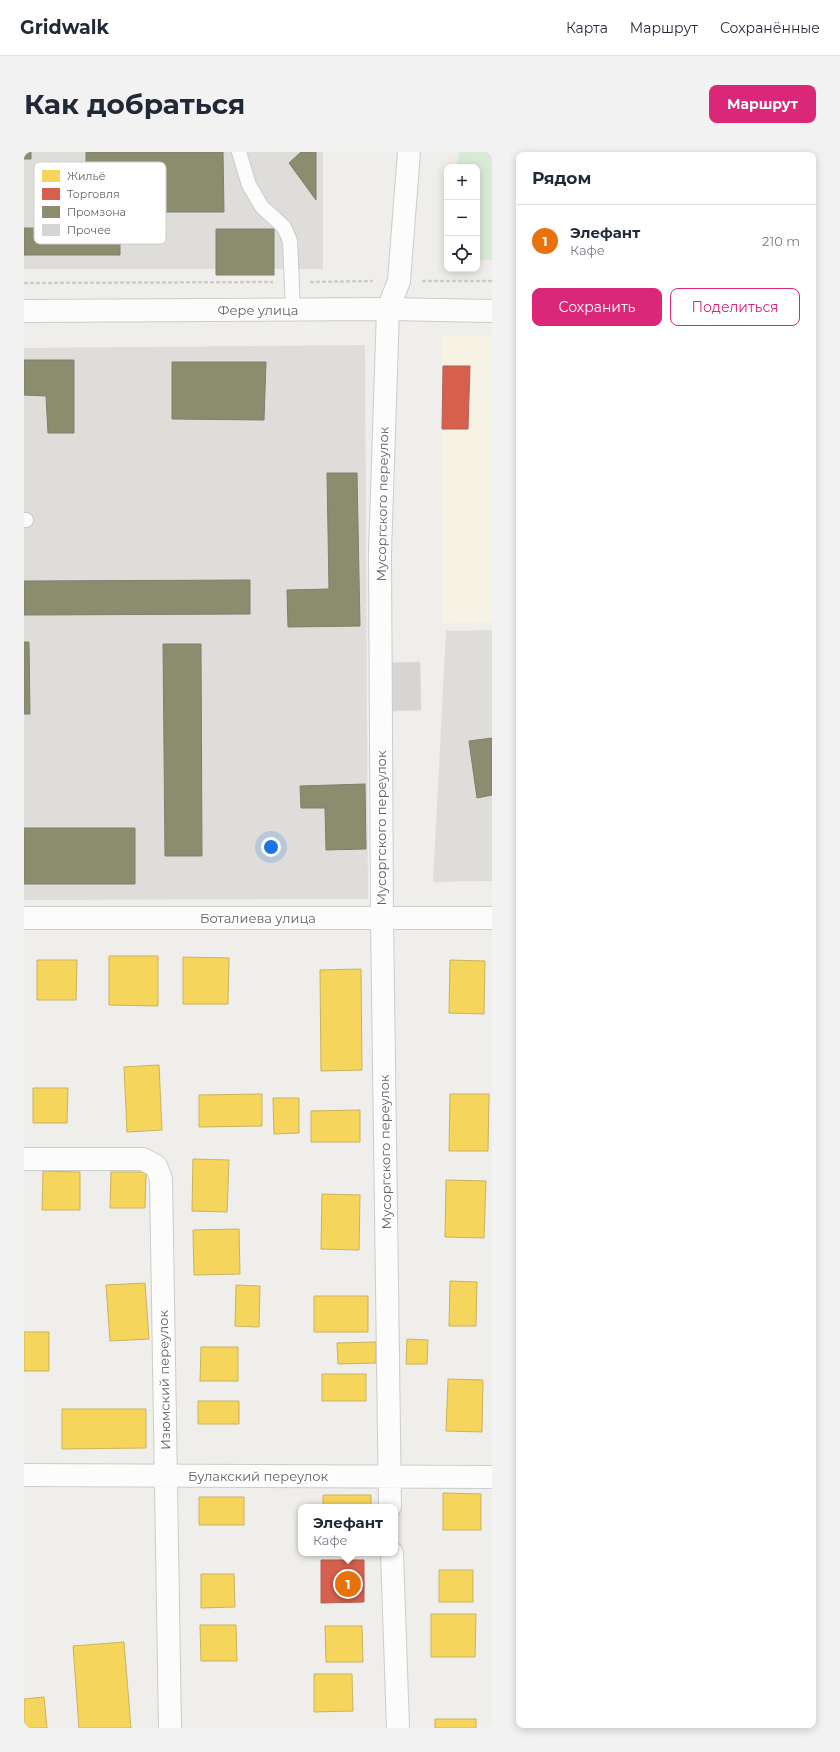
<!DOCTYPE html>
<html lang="ru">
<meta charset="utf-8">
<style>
:root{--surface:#fff;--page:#f2f2f3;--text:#1f2937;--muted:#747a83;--line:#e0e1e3;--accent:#db2777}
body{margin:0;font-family:Montserrat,sans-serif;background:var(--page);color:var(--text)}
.controls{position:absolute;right:12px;top:12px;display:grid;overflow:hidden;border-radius:8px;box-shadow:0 2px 10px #0003}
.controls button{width:36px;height:36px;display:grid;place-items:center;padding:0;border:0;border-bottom:1px solid var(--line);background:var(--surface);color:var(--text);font:20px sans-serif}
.you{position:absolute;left:247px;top:695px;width:14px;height:14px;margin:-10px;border:3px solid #fff;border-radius:50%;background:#1a73e8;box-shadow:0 0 0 6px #1a73e833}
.badge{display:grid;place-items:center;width:26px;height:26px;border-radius:50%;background:var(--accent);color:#fff;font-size:13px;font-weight:700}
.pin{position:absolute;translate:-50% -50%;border:2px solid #fff;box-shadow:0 1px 4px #0006}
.popup{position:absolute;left:274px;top:1352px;width:100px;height:52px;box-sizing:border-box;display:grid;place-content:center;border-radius:8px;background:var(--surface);filter:drop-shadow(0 1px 3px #0005);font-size:13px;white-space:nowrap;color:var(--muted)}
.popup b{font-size:15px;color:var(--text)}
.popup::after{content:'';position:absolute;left:50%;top:100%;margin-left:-8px;border:8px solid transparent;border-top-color:var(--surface)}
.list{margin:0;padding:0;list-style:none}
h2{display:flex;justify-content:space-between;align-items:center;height:52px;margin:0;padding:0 16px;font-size:17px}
h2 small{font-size:13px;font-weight:400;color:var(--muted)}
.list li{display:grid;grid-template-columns:26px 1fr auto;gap:12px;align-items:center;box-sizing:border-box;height:72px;padding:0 16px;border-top:1px solid var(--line)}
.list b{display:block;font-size:15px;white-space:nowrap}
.list p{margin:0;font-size:13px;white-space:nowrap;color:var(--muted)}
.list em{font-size:13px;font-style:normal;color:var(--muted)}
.actions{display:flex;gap:8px;padding:12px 16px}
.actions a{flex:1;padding:9px 0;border:1px solid var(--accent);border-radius:8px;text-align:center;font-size:14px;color:var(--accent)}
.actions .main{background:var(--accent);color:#fff}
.icon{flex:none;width:22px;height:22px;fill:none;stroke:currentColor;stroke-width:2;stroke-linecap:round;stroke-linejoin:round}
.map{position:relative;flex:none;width:468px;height:1576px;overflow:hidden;border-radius:8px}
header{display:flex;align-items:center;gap:24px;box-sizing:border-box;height:56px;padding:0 20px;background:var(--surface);border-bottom:1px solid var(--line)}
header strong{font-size:19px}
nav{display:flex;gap:22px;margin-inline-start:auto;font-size:14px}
.intro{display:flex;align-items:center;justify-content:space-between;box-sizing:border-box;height:96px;padding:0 24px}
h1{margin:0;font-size:28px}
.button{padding:10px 18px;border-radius:8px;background:var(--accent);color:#fff;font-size:14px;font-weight:700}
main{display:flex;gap:24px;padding:0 24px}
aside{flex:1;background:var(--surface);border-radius:8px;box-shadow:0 2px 10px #0003}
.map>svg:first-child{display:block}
</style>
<header>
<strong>Gridwalk</strong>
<nav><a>Карта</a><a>Маршрут</a><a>Сохранённые</a></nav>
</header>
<div class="intro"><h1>Как добраться</h1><a class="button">Маршрут</a></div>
<main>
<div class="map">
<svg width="468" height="1576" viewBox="0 0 468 1576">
<rect width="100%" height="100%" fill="#efeeea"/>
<path fill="#f7f3e4" d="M418,184H468V470L419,471Z"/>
<path fill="#dfddda" d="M0,0H299V117H0Z
M341,193L344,747L0,748V196Z
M468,478V729L409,730L422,479Z"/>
<path fill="#d8ebd6" d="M435,0H468V108H453V15H433Z"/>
<path fill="#f6d55c" stroke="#c9b360" d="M85,804H134V854L85,853Z
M159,805L205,806L204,852H159Z
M13,808H53L52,848H13Z
M426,808L461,809L460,862L425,861Z
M337,817L338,918L297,919L296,818Z
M135,913L138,978L103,980L100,915Z
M9,936H44L43,971H9Z
M238,942V974L175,975V943Z
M426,942H465L464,999H425Z
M249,946H275V981L250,982Z
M336,958V990H287V959Z
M169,1007L205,1008L203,1060L168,1059Z
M19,1019L56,1020V1058H18Z
M87,1020H122L121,1056H86Z
M422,1028L462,1029L460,1086L421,1085Z
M298,1042L336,1043L335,1098L297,1097Z
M215,1077L216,1122L170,1123L169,1078Z
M426,1129L453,1130L452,1174H425Z
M121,1131L125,1187L86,1189L82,1133Z
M212,1133L236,1134L235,1175L211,1174Z
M290,1144H344V1180H290Z
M0,1180H25V1219H0Z
M383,1187L404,1188L403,1212H382Z
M352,1190V1211L314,1212L313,1191Z
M177,1195H214V1229H176Z
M298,1222H342V1249H298Z
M424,1227L459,1228L458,1280L422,1279Z
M174,1249H215V1272H174Z
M38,1257H122V1296L38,1297Z
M419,1341L457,1342V1378H419Z
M299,1343H347V1355H299Z
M175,1345H220V1373H175Z
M415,1418H449V1450H415Z
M177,1422H210L211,1455L177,1456Z
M407,1462H452L451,1505H407Z
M176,1473H212L213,1509H177Z
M301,1474H338L339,1510H302Z
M100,1490L107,1576H55L49,1494Z
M290,1522H328L329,1559L290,1560Z
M20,1545L23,1576H0V1547Z
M411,1567H452V1576H411Z"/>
<path fill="#d6604d" stroke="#b26155" d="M419,214H446L444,277H418Z
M297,1408H340V1450L297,1451Z"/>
<path fill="#8c8c6e" stroke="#7e806c" d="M0,0H7V7H0Z
M62,0H199L200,60H62Z
M277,0H292V48L265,11Z
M0,76L96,77V103H0Z
M192,77H250V123H192Z
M0,208H50V281H24L22,244L0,243Z
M148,210H242L240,268L148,267Z
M303,321H333L336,474L264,475L263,438L305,437Z
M226,428V462L0,463V429Z
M0,490H5L6,562H0Z
M139,492H177L178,704H141Z
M468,586V643L453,646L445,589Z
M341,632L342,697L302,698L301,656H277L276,634Z
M0,676H111V732H0Z"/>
<path fill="#d6d5d3" stroke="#deddd9" d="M396,510L397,558L367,559L365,511Z"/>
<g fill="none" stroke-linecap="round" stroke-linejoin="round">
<defs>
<path id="service" d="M215,0L225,33L238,55L260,75L266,89L269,157
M0,368H2"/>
<path id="minor" d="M0,766H468
M0,1007H119L132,1014L137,1027L146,1576
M0,1323L468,1325
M366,1355L358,765L356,401L364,157L375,129L385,0
M368,1401L374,1576"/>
<path id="tertiary" d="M0,159L364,157L468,159"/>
</defs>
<use href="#service" stroke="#cbcccc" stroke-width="16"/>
<use href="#minor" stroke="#cbcccc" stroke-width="24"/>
<use href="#tertiary" stroke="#cbcccc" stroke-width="24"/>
<path stroke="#cacfcc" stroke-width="2.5" stroke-dasharray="4 2" stroke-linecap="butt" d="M398,129H468
M286,130L349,129
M0,131L249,130"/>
<use href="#service" stroke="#fdfcfc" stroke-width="14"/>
<use href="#minor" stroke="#fdfcfc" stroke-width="22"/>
<use href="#tertiary" stroke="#fdfcfc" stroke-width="22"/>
</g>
<g text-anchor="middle" stroke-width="4" stroke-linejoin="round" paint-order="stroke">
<g font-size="13" fill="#5f6368" stroke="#fff">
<text x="234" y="163">Фере улица</text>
<text transform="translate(358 352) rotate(-89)" y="5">Мусоргского переулок</text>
<text transform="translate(357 676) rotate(-90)" y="5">Мусоргского переулок</text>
<text x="234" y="771">Боталиева улица</text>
<text transform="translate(361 1000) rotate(-91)" y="5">Мусоргского переулок</text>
<text transform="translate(140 1228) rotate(-91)" y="5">Изюмский переулок</text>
<text x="234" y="1329">Булакский переулок</text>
</g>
</g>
<rect x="10" y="10" width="132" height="82" rx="6" fill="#fff" stroke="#cfd0d2" stroke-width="1"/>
<rect x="18" y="18" width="18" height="12" fill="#f6d55c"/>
<rect x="18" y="36" width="18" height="12" fill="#d6604d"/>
<rect x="18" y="54" width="18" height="12" fill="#8c8c6e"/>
<rect x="18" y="72" width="18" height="12" fill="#d6d5d3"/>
<g font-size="11" fill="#5f6368">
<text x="43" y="28">Жильё</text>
<text x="43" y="46">Торговля</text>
<text x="43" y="64">Промзона</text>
<text x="43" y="82">Прочее</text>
</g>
</svg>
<div class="controls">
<button>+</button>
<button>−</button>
<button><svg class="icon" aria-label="locate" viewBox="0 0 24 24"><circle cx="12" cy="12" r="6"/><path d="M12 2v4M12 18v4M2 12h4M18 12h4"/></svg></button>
</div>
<div class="you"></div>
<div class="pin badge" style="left:324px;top:1432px;background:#e8710a">1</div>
<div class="popup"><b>Элефант</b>Кафе</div>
</div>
<aside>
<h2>Рядом<small></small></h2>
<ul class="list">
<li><span class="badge" style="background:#e8710a">1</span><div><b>Элефант</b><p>Кафе</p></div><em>210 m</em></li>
</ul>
<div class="actions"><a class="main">Сохранить</a><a>Поделиться</a></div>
</aside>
</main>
